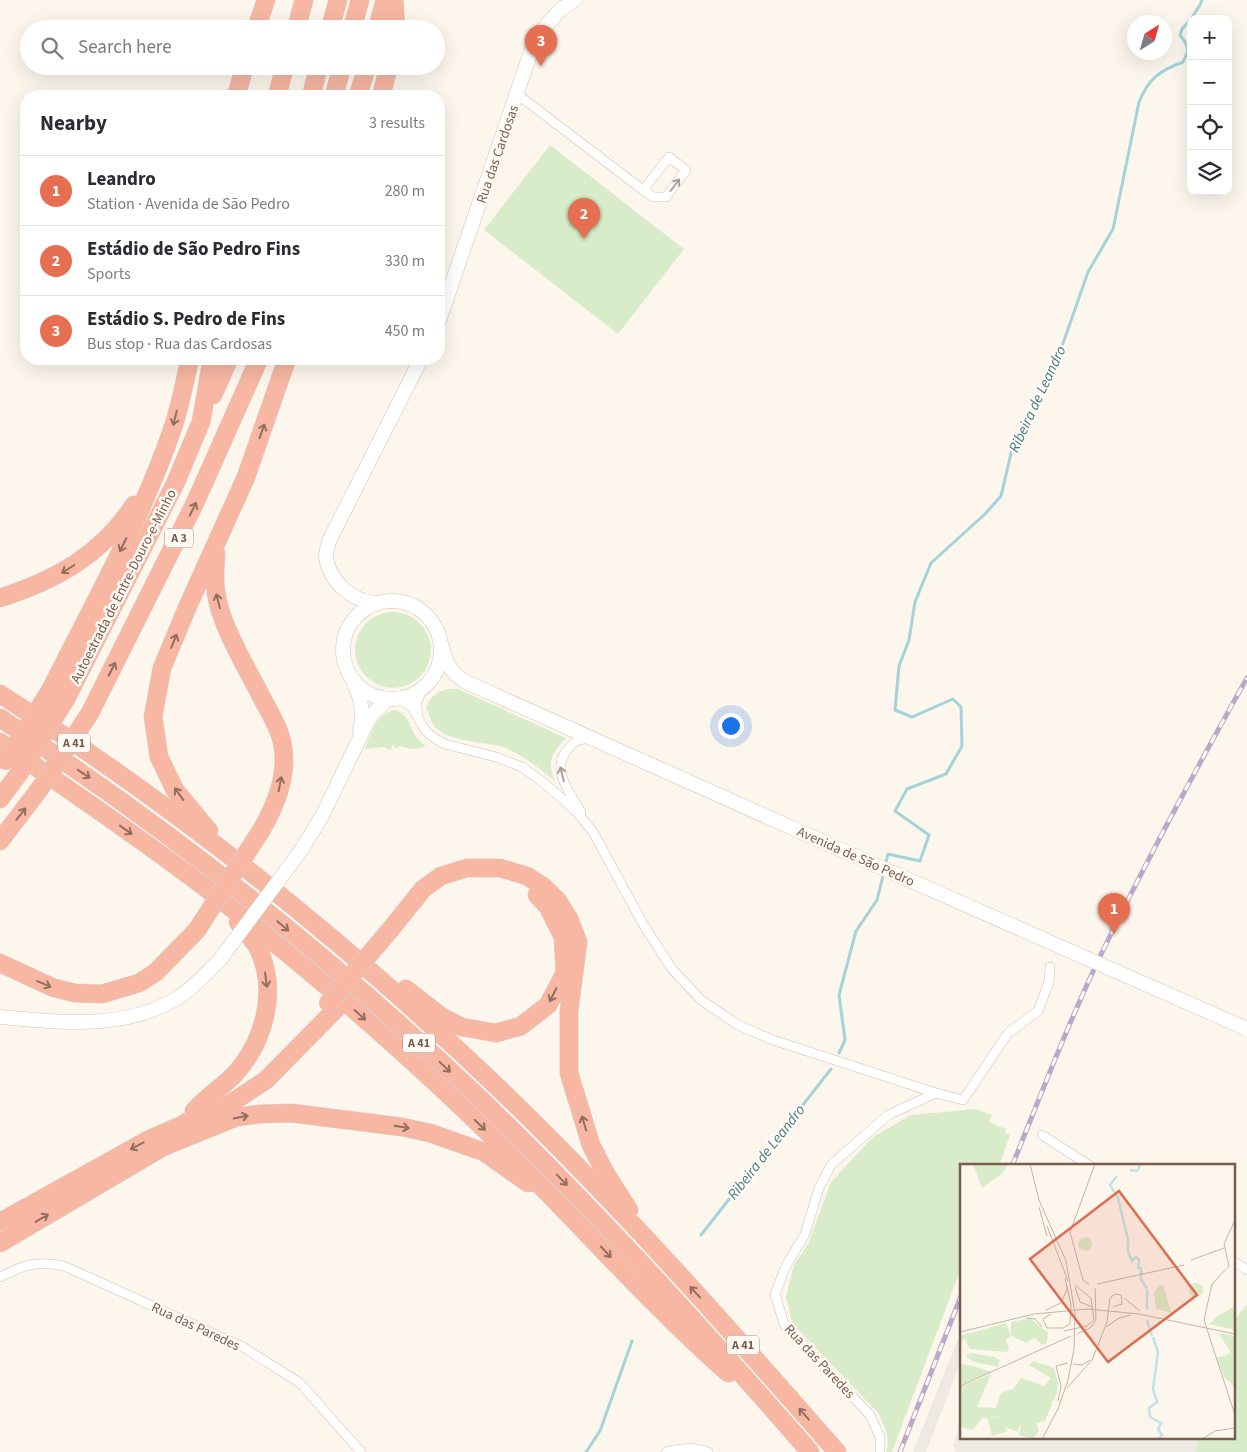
<!DOCTYPE html>
<meta charset="utf-8">
<style>
:root{--surface:#fff;--page:#f7f7f7;--text:#2b2b33;--muted:#7c7c81;--line:#e1e1e2;--accent:#e76f51}
body{margin:0;font-family:"Source Sans 3",sans-serif;background:var(--page);color:var(--text)}
.controls{position:absolute;right:15px;top:15px;display:grid;overflow:hidden;border-radius:10px;box-shadow:0 5px 20px #0002}
.controls button{width:45px;height:45px;display:grid;place-items:center;padding:0;border:0;border-bottom:1px solid var(--line);background:var(--surface);color:var(--text);font:25px sans-serif}
.compass{position:absolute;left:1127px;top:15px;width:45px;height:45px;border-radius:50%;background:var(--surface);box-shadow:0 5px 20px #0002;rotate:37deg}
.you{position:absolute;left:730px;top:725px;width:18px;height:18px;margin:-12px;border:4px solid #fff;border-radius:50%;background:#1a73e8;box-shadow:0 0 0 8px #1a73e833}
.badge{display:grid;place-items:center;width:32px;height:32px;border-radius:50%;background:var(--accent);color:#fff;font-size:16px;font-weight:700}
.pin{position:absolute;translate:-50% -41px;filter:drop-shadow(0 1px 2px #0008)}
.pin::after{content:'';position:absolute;top:26px;width:18px;height:15px;background:inherit;clip-path:polygon(0 0,100% 0,50% 100%)}
.list{margin:0;padding:0;list-style:none}
h2{display:flex;justify-content:space-between;align-items:center;height:65px;margin:0;padding:0 20px;font-size:21px}
h2 small{font-size:16px;font-weight:400;color:var(--muted)}
.list li{display:grid;grid-template-columns:32px 1fr auto;gap:15px;align-items:center;box-sizing:border-box;height:70px;padding:0 20px;border-top:1px solid var(--line)}
.list b{display:block;font-size:19px;white-space:nowrap}
.list p{margin:0;font-size:16px;white-space:nowrap;color:var(--muted)}
.list em{font-size:16px;font-style:normal;color:var(--muted)}
.icon{flex:none;width:28px;height:28px;fill:none;stroke:currentColor;stroke-width:2;stroke-linecap:round;stroke-linejoin:round}
.map{position:relative;flex:none;width:1247px;height:1452px;overflow:hidden}
.search{position:absolute;background:var(--surface);box-shadow:0 5px 20px #0002;left:20px;top:20px;width:425px;height:55px;display:flex;align-items:center;gap:12px;box-sizing:border-box;padding:0 18px;border-radius:28px;color:var(--muted);font-size:19px}
.panel{position:absolute;background:var(--surface);box-shadow:0 5px 20px #0002;left:20px;top:90px;width:425px;height:275px;border-radius:20px}
.map>svg:first-child{display:block}
</style>
<div class="map">
<svg width="1247" height="1452" viewBox="0 0 1247 1452">
<rect width="100%" height="100%" fill="#fdf6ec"/>
<path fill="#efe9e4" d="M961,1331V1361L926,1452H913Z
M961,1422V1438H1198L1195,1452H956L953,1445Z"/>
<path fill="#d8ecc9" d="M550,145L684,249L618,334L484,230Z
M355 650a38 38 0 1 1 76 0a38 38 0 1 1-76 0Z
M448,689H458L566,738C552,754 546,760 555,781C542,770 518,752 503,747C485,742 450,742 436,728C431,723 429,714 426,707C431,696 437,692 448,689Z
M395,710C411,716 408,726 417,738C420,741 423,744 426,747L411,749L400,746L397,749L392,745L391,750L384,747L365,749C372,732 375,715 395,710Z
M976,1109L992,1115L989,1122L1006,1129L1005,1133L1010,1135L999,1166H961V1268L892,1452H886C891,1438 884,1427 879,1414L792,1323L786,1297L794,1265L808,1244L831,1182L873,1137L911,1115Z
M1247,1304V1452H1195L1198,1438H1233V1322Z"/>
<g fill="none" stroke-linecap="round" stroke-linejoin="round">
<path stroke="#a5d3da" stroke-width="3" d="M1191,19L1200,5L1202,0
M885,866L888,854L920,861L929,835L895,811L907,789L946,774L962,746L961,707L953,699L912,717L895,710L899,666L909,640L915,602L931,563L985,514L1001,496L1013,445L1060,352L1088,272L1113,229L1139,102C1149,78 1159,71 1183,62C1190,49 1189,47 1180,35L1182,29L1191,19
M839,1053L845,1040L839,995L856,931L877,900L884,872
M701,1235L831,1069
M586,1452L600,1431L632,1341"/>
<defs>
<path id="street" d="M517,94L643,190L653,197H666L686,170L669,157L643,190
M399,699L411,706L425,730L434,738L445,744L496,757L522,767L544,783L576,811L593,832L643,924L672,969L701,1000L738,1025L773,1040L936,1093L963,1100L1008,1033L1038,1011L1049,982L1050,967
M418,714L416,704L422,690
M581,812C570,793 549,768 569,748C574,741 582,738 590,739
M1042,1135L1090,1166
M1233,1261L1247,1270
M0,1277C26,1264 35,1261 64,1266L243,1347L300,1383L361,1452
M666,1452C677,1448 697,1447 708,1452
M880,1452V1437L870,1415L784,1324L775,1294L786,1266L805,1234L819,1188L831,1165L888,1115L936,1093"/>
<path id="secondary" d="M439,321L536,37L561,9L575,0
M343 650a49 49 0 1 1 98 0a49 49 0 1 1-98 0Z
M374,603C351,600 329,581 326,557C326,551 328,546 329,541L421,359
M442,646C446,663 451,673 466,682L839,849
M354,684C362,699 364,713 360,730
M302,849L322,816L365,727L371,716L388,699
M0,1017C60,1022 125,1031 179,997C194,987 206,973 219,961"/>
<path id="highway" d="M394,0L396,29
M256,29L266,0
M296,29L304,0
M330,29L338,0
M352,29L360,0
M377,29L385,0
M236,96L245,66
M277,96L285,66
M311,96L319,66
M334,96L342,66
M358,96L367,66
M381,96L389,66
M213,395L229,359
M216,554C215,566 214,579 216,592C220,625 248,670 263,700C270,713 279,727 282,742C289,773 277,803 262,829
M0,598C56,580 101,555 134,505
M51,689C93,605 140,522 171,433C180,409 184,383 190,359
M0,694C184,811 355,949 512,1101C626,1212 732,1332 837,1452
M66,699L175,484L201,422L212,359
M90,713L195,503L259,359
M0,718C169,829 328,954 475,1094C593,1207 703,1329 810,1452
M0,742C68,789 136,835 202,885C295,957 385,1034 471,1116C558,1199 637,1292 728,1373
M0,799L20,772
M209,831L175,790L159,757L153,717L162,668L187,608L246,477L287,359
M0,841L41,787
M390,930L423,889L441,876L467,868H500L527,876L544,887L558,901L569,919L578,942L569,1011V1073L591,1145L606,1174L629,1210
M0,963L54,988L75,993L102,994L139,983L156,972L197,930
M406,989L442,1017L462,1027L496,1033L521,1026L548,1005L565,973L563,937L548,907L537,895
M194,1111C205,1098 221,1088 234,1075C264,1042 278,993 259,950C254,940 245,931 238,922
M201,1123L266,1080L336,1009
M163,1147L237,1117L261,1114L291,1113L402,1127L430,1133L484,1152L528,1183
M0,1222L148,1140L182,1125L210,1108
M0,1243L173,1141"/>
</defs>
<use href="#street" stroke="#d1beb0" stroke-width="10"/>
<use href="#secondary" stroke="#d6c0b0" stroke-width="15"/>
<use href="#highway" stroke="#dad1cd" stroke-width="19"/>
<use href="#street" stroke="#fff" stroke-width="9"/>
<use href="#secondary" stroke="#fff" stroke-width="14"/>
<use href="#highway" stroke="#f7b7a3" stroke-width="18"/>
<defs>
<path id="rail" d="M1012,1166C1044,1087 1074,1008 1112,932C1154,846 1200,762 1247,678
M900,1452L961,1296"/>
</defs>
<use href="#rail" stroke="#b9a8c9" stroke-width="5"/>
<use href="#rail" stroke="#fffaf3" stroke-width="3" stroke-dasharray="9" stroke-linecap="butt"/>
<defs>
<path id="secondary-bridge" d="M839,849L1247,1029
M219,961L302,849"/>
<path id="highway-bridge" d="M6,761L51,689
M20,772L66,699
M41,787L90,713
M197,930L262,829
M328,1003L390,930"/>
</defs>
<use href="#secondary-bridge" stroke="#d6c0b0" stroke-width="15" stroke-linecap="butt"/>
<use href="#highway-bridge" stroke="#dad1cd" stroke-width="19" stroke-linecap="butt"/>
<use href="#secondary-bridge" stroke="#fff" stroke-width="14"/>
<use href="#highway-bridge" stroke="#f7b7a3" stroke-width="18"/>
</g>
<defs><path id="oneway-shaft" d="M-6 0H5M1.5-3L5.5 0L1.5 3" fill="none" stroke-width="1.6" stroke-linecap="round" stroke-linejoin="round" transform="scale(1.25)"/></defs>
<g stroke="#af9d94">
<use href="#oneway-shaft" transform="translate(675 185) rotate(-53)"/>
<use href="#oneway-shaft" transform="translate(562 774) rotate(-104)"/>
</g>
<g stroke="#936e5e">
<use href="#oneway-shaft" transform="translate(175 418) rotate(104)"/>
<use href="#oneway-shaft" transform="translate(262 431) rotate(-71)"/>
<use href="#oneway-shaft" transform="translate(193 509) rotate(-64)"/>
<use href="#oneway-shaft" transform="translate(123 545) rotate(116)"/>
<use href="#oneway-shaft" transform="translate(68 569) rotate(148)"/>
<use href="#oneway-shaft" transform="translate(218 601) rotate(-104)"/>
<use href="#oneway-shaft" transform="translate(174 641) rotate(-68)"/>
<use href="#oneway-shaft" transform="translate(112 669) rotate(-63)"/>
<use href="#oneway-shaft" transform="translate(84 774) rotate(34)"/>
<use href="#oneway-shaft" transform="translate(280 784) rotate(-79)"/>
<use href="#oneway-shaft" transform="translate(179 794) rotate(-126)"/>
<use href="#oneway-shaft" transform="translate(21 814) rotate(-52)"/>
<use href="#oneway-shaft" transform="translate(126 830) rotate(36)"/>
<use href="#oneway-shaft" transform="translate(283 926) rotate(40)"/>
<use href="#oneway-shaft" transform="translate(266 980) rotate(83)"/>
<use href="#oneway-shaft" transform="translate(44 984) rotate(23)"/>
<use href="#oneway-shaft" transform="translate(553 995) rotate(117)"/>
<use href="#oneway-shaft" transform="translate(360 1015) rotate(42)"/>
<use href="#oneway-shaft" transform="translate(445 1067) rotate(43)"/>
<use href="#oneway-shaft" transform="translate(241 1117) rotate(-12)"/>
<use href="#oneway-shaft" transform="translate(584 1123) rotate(-107)"/>
<use href="#oneway-shaft" transform="translate(480 1125) rotate(44)"/>
<use href="#oneway-shaft" transform="translate(402 1127) rotate(9)"/>
<use href="#oneway-shaft" transform="translate(137 1146) rotate(152)"/>
<use href="#oneway-shaft" transform="translate(562 1180) rotate(46)"/>
<use href="#oneway-shaft" transform="translate(42 1218) rotate(-31)"/>
<use href="#oneway-shaft" transform="translate(606 1252) rotate(47)"/>
<use href="#oneway-shaft" transform="translate(695 1292) rotate(-133)"/>
<use href="#oneway-shaft" transform="translate(804 1414) rotate(-131)"/>
</g>
<g text-anchor="middle" stroke-width="5" stroke-linejoin="round" paint-order="stroke">
<g fill="#fffaf3" stroke="#a28b7f" stroke-width="1">
<rect x="165" y="528.5" width="28" height="19" rx="4"/>
<rect x="58" y="733.5" width="32" height="19" rx="4"/>
<rect x="403" y="1033.5" width="32" height="19" rx="4"/>
<rect x="727" y="1335.5" width="32" height="19" rx="4"/>
</g>
<g font-size="12" font-weight="bold" fill="#7a5c4d">
<text x="179" y="542">A 3</text>
<text x="74" y="747">A 41</text>
<text x="419" y="1047">A 41</text>
<text x="743" y="1349">A 41</text>
</g>
<g font-size="14" fill="#7a5c4d" stroke="#fffaf3">
<text transform="translate(497 154) rotate(-71)" y="5">Rua das Cardosas</text>
<text transform="translate(123 586) rotate(-63)" y="5">Autoestrada de Entre-Douro-e-Minho</text>
<text transform="translate(856 856) rotate(24)" y="5">Avenida de São Pedro</text>
<text transform="translate(196 1326) rotate(25)" y="5">Rua das Paredes</text>
<text transform="translate(820 1361) rotate(47)" y="5">Rua das Paredes</text>
</g>
<g font-size="15" font-style="italic" fill="#437c86" stroke="#fffaf3">
<text transform="translate(1037 399) rotate(-65)" y="5">Ribeira de Leandro</text>
<text transform="translate(766 1152) rotate(-52)" y="5">Ribeira de Leandro</text>
</g>
</g>
<g transform="translate(960 1164)">
<rect width="275" height="275" fill="#fdf6ec"/>
<path d="M13,0H48L43,9L22,24ZM118 80a7 7 0 1 1 14 0a7 7 0 1 1-14 0ZM229 126a7 7 0 1 1 14 0a7 7 0 1 1-14 0ZM199,121H203L213,153L209,148L196,145L194,129ZM275,142V166L249,160L256,153ZM70,154L88,169L87,179L82,181L75,174L66,179L51,172V158ZM46,159L51,172L46,176L49,184L47,188L10,185L5,176L8,175H4L0,181V172ZM252,168L275,172V223L264,213L257,194L271,189L259,170ZM10,189L34,193L40,196L38,203L14,198L6,193ZM73,197L94,204L98,219L97,230L92,239L90,237L92,241L85,257L76,259L79,266L73,275L59,271L61,261L60,260L58,268L45,263L48,267L32,272L28,255L23,253L13,266L0,263V223L31,210L17,243L36,244L33,253L42,254L33,252L41,229L53,225L61,214L84,222L91,214L69,201ZM2,200L12,202L32,208L0,221Z" fill="#d8ecc9"/>
<path fill="none" stroke="#bfe3e8" stroke-width="2.5" d="M170,6L177,7L181,0M157,12L150,21L158,34L168,76V88L172,97L176,93L179,96L178,104H181V115L187,125M187,145V126M187,156L192,172M193,173L198,188L193,225L197,238L189,244L190,253L201,259L198,265L202,271L199,275"/>
<path fill="none" stroke="#c5b3a7" stroke-width="1" d="M70,0L79,36L106,97L115,149L114,185L108,216L98,245L82,275M79,43L87,72M275,56L264,80L269,102L252,120L244,156L275,251M87,62L108,117M231,96L264,84M137,120L224,101M129,121L123,116L110,68L135,0M115,123L120,138L132,143M164,134L180,147M86,146L101,139L107,125M91,150L83,155L87,164H103L110,160L111,141L105,114M67,154L75,155L82,163M146,163L159,154L171,151M104,167L127,162L134,156L131,134L115,121M0,168L74,150L128,145L179,150L275,170M117,170L130,164L136,156L135,124M113,200L122,201L130,196M0,222L111,172M107,224L132,196L147,158L150,134L155,130L161,131L162,140L153,143M98,237L101,222L96,202L108,199M242,275L255,267L275,264"/>
<path fill="#dc6d51" fill-opacity="0.15" stroke="#dc6d51" stroke-width="2.5" d="M159,27L237,131L148,198L70,95Z"/>
<rect width="275" height="275" fill="none" stroke="#7a5c4d" stroke-width="2.5"/>
</g>
</svg>
<div class="controls">
<button>+</button>
<button>−</button>
<button><svg class="icon" aria-label="locate" viewBox="0 0 24 24"><circle cx="12" cy="12" r="6"/><path d="M12 2v4M12 18v4M2 12h4M18 12h4"/></svg></button>
<button><svg class="icon" aria-label="layers" viewBox="0 0 24 24"><path d="M12 4l9 5-9 5-9-5zM3 14l9 5 9-5"/></svg></button>
</div>
<svg class="compass" viewBox="-18 -18 36 36"><path d="M0-13l5 13h-10z" fill="#e53935"/><path d="M0 13l5-13h-10z" fill="#7c7c81"/></svg>
<div class="you"></div>
<div class="pin badge" style="left:1114px;top:934px">1</div>
<div class="pin badge" style="left:584px;top:239px">2</div>
<div class="pin badge" style="left:541px;top:66px">3</div>
<div class="search"><svg class="icon" aria-label="search" viewBox="0 0 24 24"><circle cx="10" cy="10" r="6"/><path d="M15 15l6 6"/></svg>Search here</div>
<section class="panel">
<h2>Nearby<small>3 results</small></h2>
<ul class="list">
<li><span class="badge">1</span><div><b>Leandro</b><p>Station · Avenida de São Pedro</p></div><em>280 m</em></li>
<li><span class="badge">2</span><div><b>Estádio de São Pedro Fins</b><p>Sports</p></div><em>330 m</em></li>
<li><span class="badge">3</span><div><b>Estádio S. Pedro de Fins</b><p>Bus stop · Rua das Cardosas</p></div><em>450 m</em></li>
</ul>
</section>
</div>
